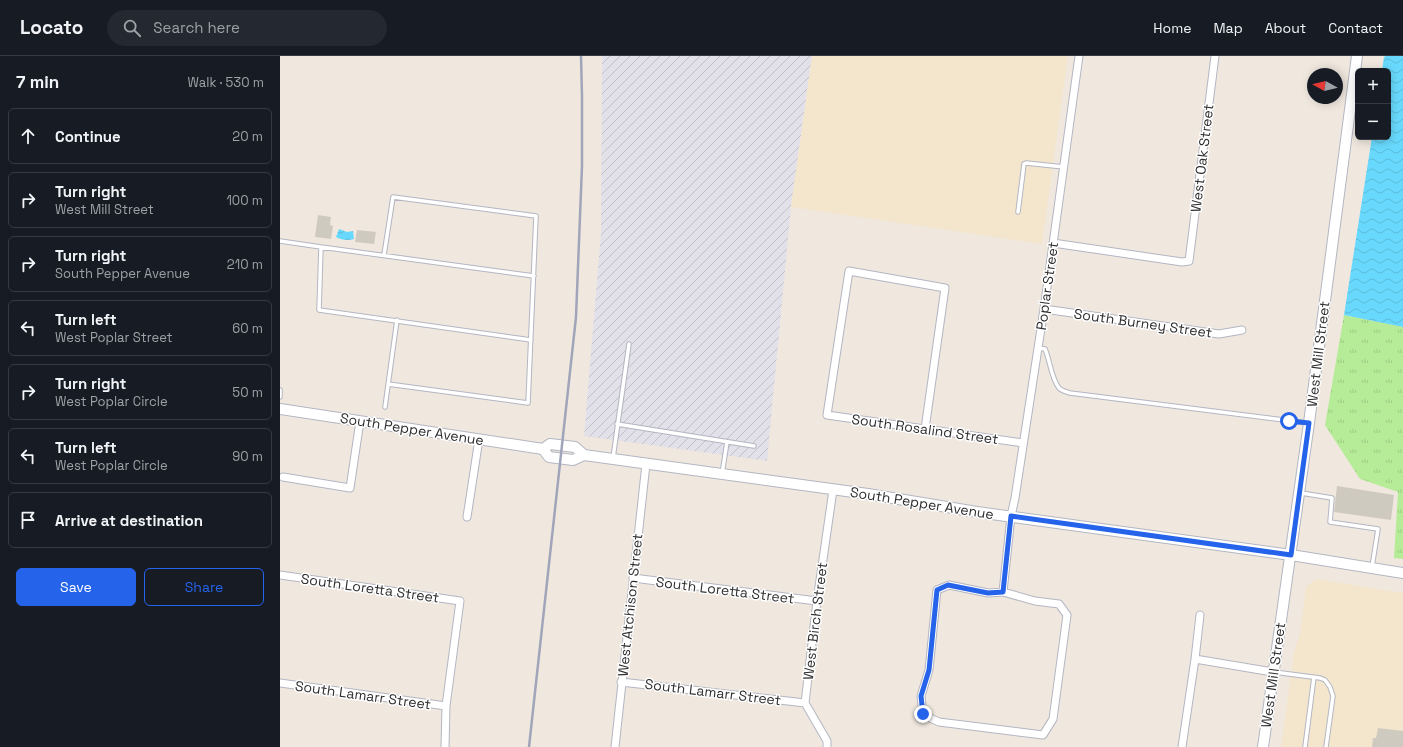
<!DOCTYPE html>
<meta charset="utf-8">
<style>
:root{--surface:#171b24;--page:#242831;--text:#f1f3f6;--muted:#9ea1a6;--line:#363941;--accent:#2563eb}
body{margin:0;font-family:"Space Grotesk",sans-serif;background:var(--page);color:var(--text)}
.controls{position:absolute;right:12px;top:12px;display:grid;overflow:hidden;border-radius:6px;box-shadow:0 2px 10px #0003}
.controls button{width:36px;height:36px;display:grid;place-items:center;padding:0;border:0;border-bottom:1px solid var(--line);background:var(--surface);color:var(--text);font:20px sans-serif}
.compass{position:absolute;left:1027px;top:12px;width:36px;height:36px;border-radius:50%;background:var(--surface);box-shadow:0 2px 10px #0003;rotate:278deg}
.stop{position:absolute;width:12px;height:12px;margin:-9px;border:3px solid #2563eb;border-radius:50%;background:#fff}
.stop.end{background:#2563eb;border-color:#fff;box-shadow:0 1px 4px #0008}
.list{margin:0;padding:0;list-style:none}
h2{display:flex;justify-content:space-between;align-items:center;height:52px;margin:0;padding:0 16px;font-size:17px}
h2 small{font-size:13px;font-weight:400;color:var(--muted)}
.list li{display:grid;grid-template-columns:26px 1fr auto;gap:12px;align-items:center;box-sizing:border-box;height:56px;margin:0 8px 8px;padding:0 8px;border:1px solid var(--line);border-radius:6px}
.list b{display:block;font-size:15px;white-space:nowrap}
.list p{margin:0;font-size:13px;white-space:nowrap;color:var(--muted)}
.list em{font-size:13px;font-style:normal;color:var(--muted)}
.actions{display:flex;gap:8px;padding:12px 16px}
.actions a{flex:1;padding:9px 0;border:1px solid var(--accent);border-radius:6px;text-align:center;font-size:14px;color:var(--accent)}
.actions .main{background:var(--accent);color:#fff}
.icon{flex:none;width:22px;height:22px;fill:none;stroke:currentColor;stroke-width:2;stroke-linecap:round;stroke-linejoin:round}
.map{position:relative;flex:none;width:1123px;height:691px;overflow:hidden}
header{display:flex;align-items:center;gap:24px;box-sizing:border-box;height:56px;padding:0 20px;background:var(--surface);border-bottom:1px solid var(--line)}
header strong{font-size:19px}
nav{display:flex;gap:22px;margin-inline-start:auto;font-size:14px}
.search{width:280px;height:36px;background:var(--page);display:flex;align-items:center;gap:10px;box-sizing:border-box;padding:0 14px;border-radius:22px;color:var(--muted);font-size:15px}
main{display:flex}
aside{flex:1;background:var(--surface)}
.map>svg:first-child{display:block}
</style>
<header>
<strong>Locato</strong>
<div class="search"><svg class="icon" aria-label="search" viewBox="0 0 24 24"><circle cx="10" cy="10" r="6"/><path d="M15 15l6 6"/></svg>Search here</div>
<nav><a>Home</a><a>Map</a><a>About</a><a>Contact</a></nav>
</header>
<main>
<aside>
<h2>7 min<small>Walk · 530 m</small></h2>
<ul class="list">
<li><svg class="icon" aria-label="ahead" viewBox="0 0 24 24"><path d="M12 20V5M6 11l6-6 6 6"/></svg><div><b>Continue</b></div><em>20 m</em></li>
<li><svg class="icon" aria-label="right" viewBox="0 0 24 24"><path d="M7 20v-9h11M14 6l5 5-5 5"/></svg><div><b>Turn right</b><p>West Mill Street</p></div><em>100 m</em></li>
<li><svg class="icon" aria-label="right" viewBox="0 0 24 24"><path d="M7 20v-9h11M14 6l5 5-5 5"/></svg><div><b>Turn right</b><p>South Pepper Avenue</p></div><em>210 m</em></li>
<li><svg class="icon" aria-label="left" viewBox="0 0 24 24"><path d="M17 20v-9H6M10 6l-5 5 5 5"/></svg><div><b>Turn left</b><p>West Poplar Street</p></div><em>60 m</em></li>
<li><svg class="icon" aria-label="right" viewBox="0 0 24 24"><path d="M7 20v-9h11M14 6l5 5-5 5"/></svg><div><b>Turn right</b><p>West Poplar Circle</p></div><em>50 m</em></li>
<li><svg class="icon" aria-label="left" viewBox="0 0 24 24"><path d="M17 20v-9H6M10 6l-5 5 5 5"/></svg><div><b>Turn left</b><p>West Poplar Circle</p></div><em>90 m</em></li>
<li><svg class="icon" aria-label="arrive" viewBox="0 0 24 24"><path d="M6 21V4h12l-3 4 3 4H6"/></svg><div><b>Arrive at destination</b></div></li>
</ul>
<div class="actions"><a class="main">Save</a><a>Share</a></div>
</aside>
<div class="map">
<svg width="1123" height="691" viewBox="0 0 1123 691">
<defs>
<pattern id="industrial-furrows" width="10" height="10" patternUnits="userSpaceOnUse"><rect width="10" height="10" fill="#e2e0e8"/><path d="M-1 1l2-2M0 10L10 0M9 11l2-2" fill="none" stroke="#c2c0c7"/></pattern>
<pattern id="grass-tufts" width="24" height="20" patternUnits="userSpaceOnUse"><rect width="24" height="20" fill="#b6ec97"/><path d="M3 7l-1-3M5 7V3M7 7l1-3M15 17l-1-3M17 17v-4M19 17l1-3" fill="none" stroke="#9dcb82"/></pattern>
<pattern id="water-waves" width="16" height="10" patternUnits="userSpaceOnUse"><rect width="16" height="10" fill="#68d9fc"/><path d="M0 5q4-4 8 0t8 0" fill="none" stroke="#5abbd8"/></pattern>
</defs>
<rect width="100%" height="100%" fill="#f0e8df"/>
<path fill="url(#industrial-furrows)" d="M322,0H532L511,151L487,405L304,380L321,177Z"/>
<path fill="#f3e6cd" d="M532,0H788L762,188L511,151Z
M1036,523L1123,537V691H1001L1014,596L1020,577L1026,531Z"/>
<path fill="url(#grass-tufts)" d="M1064,259L1123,271V503L1114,502L1118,436L1080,423L1045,369Z"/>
<path fill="url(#water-waves)" d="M1106,0H1123V271L1064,259L1092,81H1108V15H1102L1104,1Z
M59,173L67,176L73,175L74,183C68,185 61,184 56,181Z"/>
<path fill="#cfcac0" d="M38,159L51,161L50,169L53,170L51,183L35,181Z
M77,174L96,176L94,188L75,186Z
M1057,430L1114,439L1111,464L1054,456Z
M1098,672L1123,675V691H1092L1093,682H1096Z"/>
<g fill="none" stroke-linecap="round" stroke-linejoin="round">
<defs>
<path id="lane" d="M738,156L744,108L746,107L784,111
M0,185L41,191
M104,199L113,141L256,160L248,347L108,328
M251,284L39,254L41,191L254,220
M758,292L765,293C770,304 771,322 779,332C782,335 786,336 790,337L1028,367
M0,334V341
M105,351L117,264
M337,368L474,390
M333,402L349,288
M442,418L447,386
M1021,437L1052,442L1050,466L1098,473L1092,511
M994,616L1040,622L1045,624L1050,631L1053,640L1046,691
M1025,691L1034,621"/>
<path id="street" d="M773,187L902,206L909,205L935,0
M764,253L939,278L962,274
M645,373L665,232L569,215L547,359L743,387
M3,421L70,432L80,365
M187,461L199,383
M0,519L180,545L166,650L165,691
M353,522L537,545
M669,529L708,537L723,536L755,545L779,548L787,559L773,663L763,679L659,666L643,659L641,640L649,614L657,534Z
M723,536L731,460L735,442L764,253L799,0
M915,603L993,616
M341,626L525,647
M0,627L166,650
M335,691L366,408
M547,691V685L525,647L537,545L553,434
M902,691L915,603L920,559"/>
<path id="secondary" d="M0,353L263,393L270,388L295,391L304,399
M263,393L269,401L293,404L304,399L588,438L697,456L1011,499L1123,517
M983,691L1029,367L1077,0"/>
</defs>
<use href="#lane" stroke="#b3b6c2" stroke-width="5.5"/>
<use href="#street" stroke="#b3b6c2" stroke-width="9"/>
<use href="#secondary" stroke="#b3b6c2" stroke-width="12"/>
<use href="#lane" stroke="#fff" stroke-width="3.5"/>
<use href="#street" stroke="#fff" stroke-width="7"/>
<use href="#secondary" stroke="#fff" stroke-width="10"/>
<path stroke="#a1a5ba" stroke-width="2.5" d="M249,691L296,261L302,110V40L301,0"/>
</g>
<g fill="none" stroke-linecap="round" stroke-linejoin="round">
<path stroke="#2563eb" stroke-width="5" d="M643,658L641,640L649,614L657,534L668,529L708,537L723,536L731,460L1011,499L1029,367L1009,365"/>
</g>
<g text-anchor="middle" stroke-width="3" stroke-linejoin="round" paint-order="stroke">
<g font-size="14" fill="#2e2e2e" stroke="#fff">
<text transform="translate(922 102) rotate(-83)" y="5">West Oak Street</text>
<text transform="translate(767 230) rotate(-82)" y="5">Poplar Street</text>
<text transform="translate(863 267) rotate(8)" y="5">South Burney Street</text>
<text transform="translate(1038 298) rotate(-83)" y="5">West Mill Street</text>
<text transform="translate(132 373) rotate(9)" y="5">South Pepper Avenue</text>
<text transform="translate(645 373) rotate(8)" y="5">South Rosalind Street</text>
<text transform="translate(642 447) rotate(9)" y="5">South Pepper Avenue</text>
<text transform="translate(90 532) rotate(8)" y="5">South Loretta Street</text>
<text transform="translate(445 534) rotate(7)" y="5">South Loretta Street</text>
<text transform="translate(350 549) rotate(-84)" y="5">West Atchison Street</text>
<text transform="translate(535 565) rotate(-83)" y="5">West Birch Street</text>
<text transform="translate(993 619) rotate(-82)" y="5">West Mill Street</text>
<text transform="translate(433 636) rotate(7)" y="5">South Lamarr Street</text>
<text transform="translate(83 639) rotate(8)" y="5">South Lamarr Street</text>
</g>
</g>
</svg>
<div class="controls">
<button>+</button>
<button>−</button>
</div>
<svg class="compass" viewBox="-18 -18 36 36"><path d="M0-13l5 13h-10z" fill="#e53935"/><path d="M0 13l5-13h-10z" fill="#9ea1a6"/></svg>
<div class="stop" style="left:1009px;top:365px"></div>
<div class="stop end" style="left:643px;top:658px"></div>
</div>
</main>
